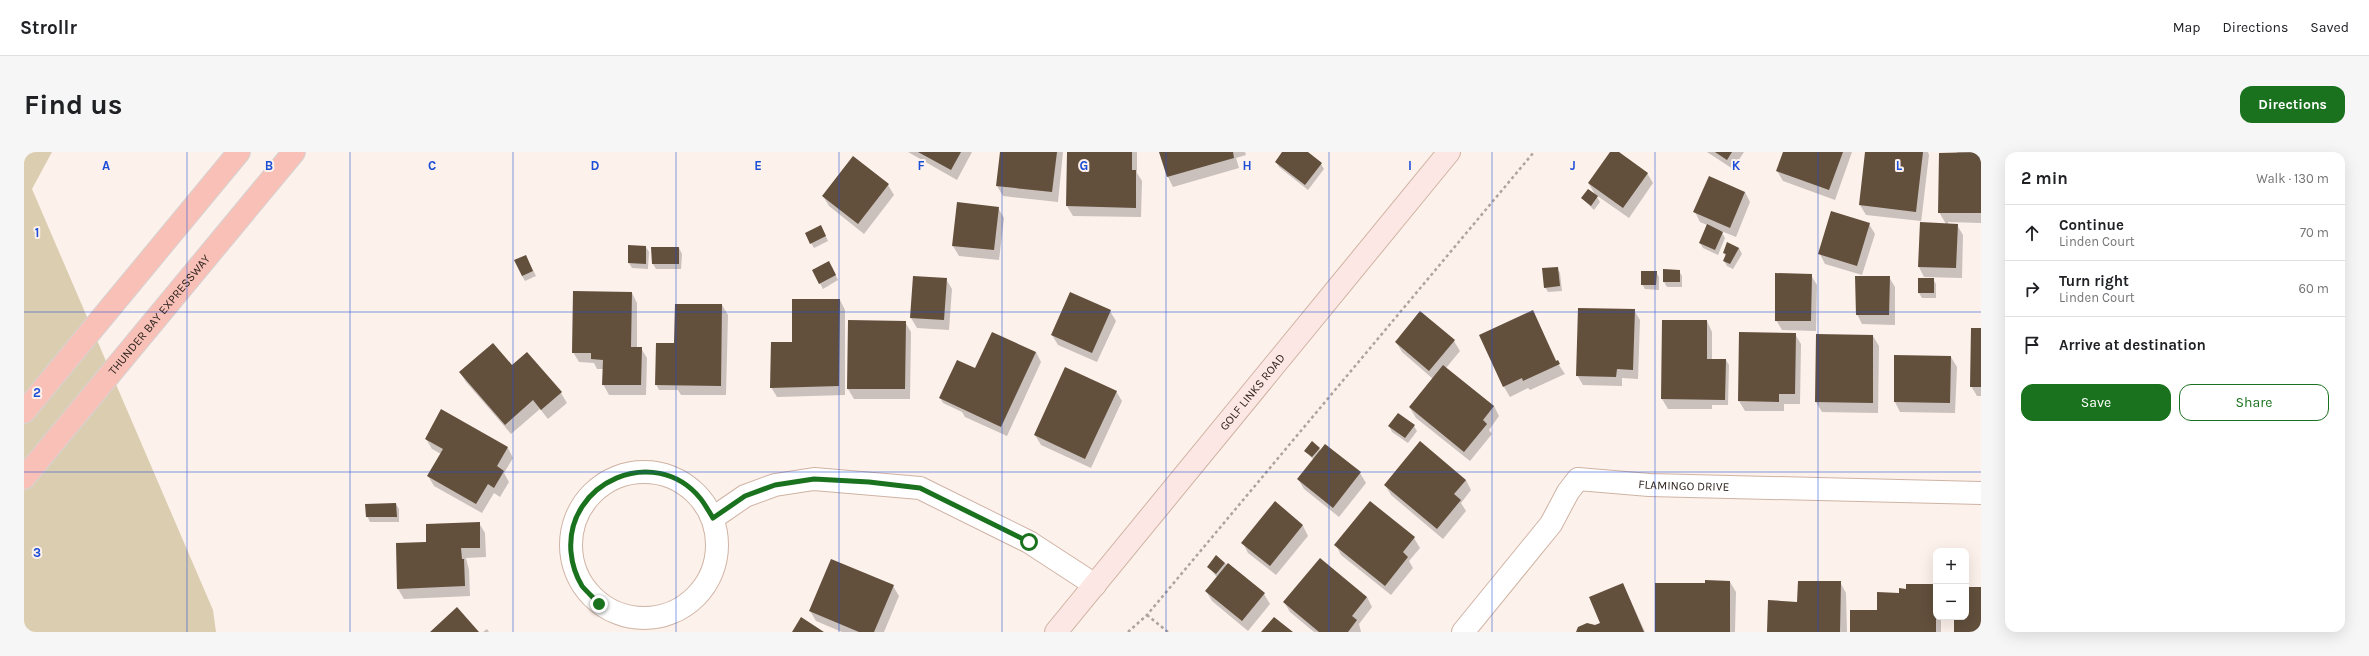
<!DOCTYPE html>
<meta charset="utf-8">
<style>
:root{--surface:#fff;--page:#f6f6f6;--text:#202124;--muted:#757577;--line:#e0e0e0;--accent:#1a721e}
body{margin:0;font-family:Karla,sans-serif;background:var(--page);color:var(--text)}
.controls{position:absolute;right:12px;bottom:12px;display:grid;overflow:hidden;border-radius:8px;box-shadow:0 4px 16px #0002}
.controls button{width:36px;height:36px;display:grid;place-items:center;padding:0;border:0;border-bottom:1px solid var(--line);background:var(--surface);color:var(--text);font:20px sans-serif}
.stop{position:absolute;width:12px;height:12px;margin:-9px;border:3px solid #1a721e;border-radius:50%;background:#fff}
.stop.end{background:#1a721e;border-color:#fff;box-shadow:0 1px 4px #0008}
.list{margin:0;padding:0;list-style:none}
h2{display:flex;justify-content:space-between;align-items:center;height:52px;margin:0;padding:0 16px;font-size:17px}
h2 small{font-size:13px;font-weight:400;color:var(--muted)}
.list li{display:grid;grid-template-columns:26px 1fr auto;gap:12px;align-items:center;box-sizing:border-box;height:56px;padding:0 16px;border-top:1px solid var(--line)}
.list b{display:block;font-size:15px;white-space:nowrap}
.list p{margin:0;font-size:13px;white-space:nowrap;color:var(--muted)}
.list em{font-size:13px;font-style:normal;color:var(--muted)}
.actions{display:flex;gap:8px;padding:12px 16px}
.actions a{flex:1;padding:9px 0;border:1px solid var(--accent);border-radius:12px;text-align:center;font-size:14px;color:var(--accent)}
.actions .main{background:var(--accent);color:#fff}
.icon{flex:none;width:22px;height:22px;fill:none;stroke:currentColor;stroke-width:2;stroke-linecap:round;stroke-linejoin:round}
.map{position:relative;flex:none;width:1957px;height:480px;overflow:hidden;border-radius:12px}
header{display:flex;align-items:center;gap:24px;box-sizing:border-box;height:56px;padding:0 20px;background:var(--surface);border-bottom:1px solid var(--line)}
header strong{font-size:19px}
nav{display:flex;gap:22px;margin-inline-start:auto;font-size:14px}
.intro{display:flex;align-items:center;justify-content:space-between;box-sizing:border-box;height:96px;padding:0 24px}
h1{margin:0;font-size:28px}
.button{padding:10px 18px;border-radius:12px;background:var(--accent);color:#fff;font-size:14px;font-weight:700}
main{display:flex;gap:24px;padding:0 24px}
aside{flex:1;background:var(--surface);border-radius:12px;box-shadow:0 4px 16px #0002}
.map>svg:first-child{display:block}
</style>
<header>
<strong>Strollr</strong>
<nav><a>Map</a><a>Directions</a><a>Saved</a></nav>
</header>
<div class="intro"><h1>Find us</h1><a class="button">Directions</a></div>
<main>
<div class="map">
<svg width="1957" height="480" viewBox="0 0 1957 480">
<rect width="100%" height="100%" fill="#fdf1eb"/>
<path fill="#dbcdb0" d="M0,0H28L8,37L189,458L192,480H0Z"/>
<path fill="#0003" d="M884,0H948L933,28Z
M977,0H1039L1034,50L979,44L973,34Z
M1044,0H1113V21L1118,29L1117,65L1049,64L1043,54Z
M1136,0H1221L1222,3L1212,6L1215,16L1149,35L1144,25Z
M1260,0H1282L1297,12L1300,17L1284,38L1255,15L1252,10Z
M1587,0H1594L1623,21L1629,31L1605,66L1572,43L1576,50L1570,58L1558,46L1572,44L1565,32Z
M1683,0H1720L1709,17Z
M1760,0H1828L1811,48L1759,29L1753,19Z
M1842,0H1904L1905,3L1897,71L1922,72L1915,60L1933,0H1957V71L1924,70V72L1933,73L1939,83L1938,126L1900,125L1895,115L1897,69L1842,63L1836,53Z
M864,33L870,43L840,82L805,54L799,44Z
M1721,40L1726,50L1712,85L1697,79L1701,86L1694,103L1679,96L1676,91L1683,73L1676,70L1671,60Z
M974,56L980,66L975,108L935,104L929,94Z
M1845,72L1851,82L1838,123L1801,112L1796,102Z
M800,80L804,89L790,96L787,91Z
M1704,91L1715,96L1718,102L1709,117L1703,114L1700,109L1702,105L1700,101Z
M622,95L625,100L624,117L608,116L605,111Z
M655,96L658,102L657,117H632L629,112Z
M502,104L512,124L501,129L498,124Z
M808,115L814,128L799,137L789,118Z
M1533,116L1536,121L1538,139L1524,140L1521,135Z
M1655,119L1658,124V135H1643L1640,130Z
M1632,120L1635,125V138L1621,137L1618,132Z
M1787,123L1793,133L1792,179L1758,178L1752,168Z
M1865,125L1871,135V173L1838,172L1833,162Z
M922,127L928,137L925,178L893,176L887,166Z
M1909,127L1912,132V146H1898L1895,141Z
M608,141L613,151V196H617L623,206L622,243H585L579,232L580,217H573L570,211L555,210L549,200Z
M816,148L821,158V243L753,245L747,235Z
M698,153L704,163L702,243H657L654,238H635L632,232L650,192Z
M1610,158L1616,168L1614,227L1598,226V234L1559,233L1553,223Z
M1086,159L1092,169L1073,210L1034,193L1028,183Z
M1509,160L1533,210L1541,222L1506,238L1504,236L1486,245L1480,235Z
M1639,169H1683L1688,180V208H1702L1705,213L1704,253H1688V257H1644L1638,247Z
M881,170L887,180L886,247H830L824,237Z
M1957,177V244H1953L1947,234Z
M1716,181L1771,182L1777,192L1776,252H1760V259H1721L1715,249Z
M1849,184L1855,194L1854,261L1798,260L1792,250Z
M1430,189L1436,199L1422,216L1470,254L1475,264L1465,278L1468,282L1446,309L1392,266L1386,256L1409,227L1378,200L1372,190Z
M1012,200L1017,210L983,284L941,265L938,260L919,251L916,246L951,217Z
M1871,204L1927,205L1933,215L1931,261L1876,260L1871,250Z
M488,214L537,241L543,251L524,267L516,257L487,282L442,230L436,220Z
M1092,239L1098,249L1067,316L1017,293L1011,283Z
M1365,274H1390L1393,279L1384,291L1368,280Z
M402,287L484,296L489,306L480,321L485,330L476,345L470,341L458,361L410,334L404,324L417,302L408,297Z
M1301,293L1336,321L1342,331L1315,365L1280,337L1274,327L1290,308L1281,299L1295,297L1297,299Z
M1442,328L1447,338L1437,351L1442,359L1419,387L1367,343L1361,333Z
M1251,351L1279,374L1284,384L1252,423L1224,401L1219,391Z
M372,352L375,357V370H346L343,364Z
M455,371L461,381L462,405L442,406L445,418L446,444L380,447L374,437L403,391Z
M1390,386L1396,396L1385,409L1389,416L1367,443L1317,403L1312,393Z
M1201,411L1240,442L1246,452L1224,479L1188,449L1182,439L1193,425L1184,415Z
M1706,430L1712,440L1711,480H1632L1682,432Z
M1816,430L1822,441L1823,480H1744L1773,451Z
M1599,432L1621,480H1553L1577,472Z
M869,434L875,444L860,480H818L792,469L786,459Z
M1912,434V465H1917V480H1827L1883,438Z
M1343,445L1348,455L1335,472L1337,480H1290L1266,460L1260,450Z
M463,477L465,480H459Z"/>
<path fill="#624f3c" d="M894,0H937L927,18Z
M976,0H1033L1028,40L972,34Z
M1043,0H1108V18H1112V56L1042,54Z
M1135,0H1209L1210,6L1143,25Z
M1258,0H1284L1298,11L1281,33L1251,10Z
M1586,0H1595L1624,21L1599,56L1564,31Z
M1691,0H1708L1703,8Z
M1759,0H1819L1805,38L1752,19Z
M1841,0H1899L1892,60L1835,53Z
M1957,0V61H1914L1915,1Z
M829,4L865,32L834,72L798,44Z
M1685,24L1721,40L1706,76L1669,60Z
M1564,37L1574,44L1567,54L1557,46Z
M933,50L975,55L970,98L928,94Z
M1807,59L1846,71L1833,114L1794,102Z
M1896,70L1934,72L1932,116L1894,115Z
M1683,72L1699,80L1691,98L1675,91Z
M797,73L802,84L786,92L781,81Z
M1703,90L1715,96L1706,112L1699,109L1702,102L1699,101Z
M604,93L622,94V112L604,111Z
M627,95H655V112H628Z
M502,103L509,119L498,124L490,108Z
M805,109L812,123L795,132L788,118Z
M1534,115L1536,134L1520,136L1518,116Z
M1639,117L1656,118V130H1639Z
M1617,119H1633L1632,133H1617Z
M1751,121L1788,122L1787,169H1751Z
M889,124L923,126L920,168L886,166Z
M1831,124H1866L1865,163H1832Z
M1894,126H1910V141H1894Z
M549,139L608,140L607,195H618L617,233H578L579,208L567,207V201H548Z
M1046,140L1087,158L1068,201L1027,183Z
M768,147H816L815,234L746,236L747,190H768Z
M651,152H698L697,234L631,233L632,191H650Z
M1554,156L1611,157L1609,218L1593,217L1592,225L1552,224Z
M1509,158L1532,209L1534,208L1536,212L1499,229L1498,226L1479,235L1455,183Z
M1396,159L1431,188L1405,219L1371,190Z
M824,168L882,169L881,237H823Z
M1638,168H1683V207H1702L1701,248L1637,247Z
M1947,176H1957V235H1946Z
M968,180L1012,200L977,275L915,246L933,208L951,216Z
M1715,180L1772,181L1771,242H1755V250L1714,249Z
M1792,182L1849,183V251L1791,250Z
M469,191L488,213L503,200L538,240L517,258L509,248L481,273L435,220Z
M1870,203L1927,204L1926,251L1870,250Z
M1419,213L1470,254L1459,268L1463,272L1440,300L1385,255Z
M1041,215L1093,239L1061,307L1010,283Z
M417,257L484,295L473,314L480,319L470,336L464,332L452,352L403,324L419,297L401,287Z
M1374,261L1391,273L1381,286L1364,274Z
M1288,289L1296,296L1288,305L1280,299Z
M1396,289L1442,328L1430,342L1437,348L1413,377L1360,333Z
M1301,292L1337,320L1309,356L1273,327Z
M1251,349L1279,373L1246,414L1217,391Z
M1346,349L1391,385L1379,400L1384,405L1361,434L1310,393Z
M372,351L373,365H342L341,352Z
M456,370V396H437L438,407H440L441,434L373,437L372,391L402,390V372Z
M1192,403L1201,411L1192,422L1183,415Z
M1296,406L1343,445L1328,464L1333,468L1324,480H1295L1259,450Z
M807,407L870,433L850,480H835L785,459Z
M1204,411L1241,441L1218,469L1181,439Z
M1681,428L1706,429V480H1631V431H1681Z
M1774,429H1817L1816,480H1743L1744,448L1773,450Z
M1599,431L1620,480H1552L1554,475L1563,471L1571,473L1576,471L1565,445Z
M1882,432H1912V480H1826V458H1853V440L1875,441V436L1882,437Z
M1942,435H1957V480H1930V465H1942Z
M433,455L455,480H406Z
M777,465L800,480H768Z
M1250,465L1269,480H1237Z"/>
<g fill="none" stroke-linecap="round" stroke-linejoin="round">
<defs>
<g id="minor">
<circle cx="620" cy="393" r="73"/>
<path d="M689,366L721,344L751,333L790,327L896,336L1005,390L1071,433"/>
<path id="s1" d="M1439,480L1527,372L1544,340L1554,327L1625,333L1957,341"/>
</g>
<g id="secondary">
<path id="s2" d="M1032,480L1425,0"/>
</g>
<g id="trunk">
<path d="M0,260L215,0"/>
<path id="s3" d="M0,326L270,0"/>
</g>
</defs>
<use href="#minor" stroke="#cfb3a4" stroke-width="24"/>
<use href="#secondary" stroke="#cfb3a4" stroke-width="24"/>
<use href="#trunk" stroke="#d5d3d2" stroke-width="24"/>
<path stroke="#afa39d" stroke-width="2.5" stroke-dasharray="3 3" stroke-linecap="butt" d="M1123,463L1144,480
M1104,480L1123,463L1510,0"/>
<use href="#minor" stroke="#fff" stroke-width="22"/>
<use href="#secondary" stroke="#fde7e4" stroke-width="22"/>
<use href="#trunk" stroke="#f8c0b7" stroke-width="22"/>
</g>
<g fill="none" stroke-linecap="round" stroke-linejoin="round">
<path stroke="#1a721e" stroke-width="5" d="M575,452C570,446 563,440 558,434C552,424 548,411 547,400C541,330 631,291 676,346C681,352 685,360 689,366L721,344L751,333L790,327L845,330L896,336L1005,390"/>
</g>
<path fill="none" stroke="#1d4ed8" stroke-width="1" stroke-opacity="0.55" d="M163,0V480M326,0V480M489,0V480M652,0V480M815,0V480M978,0V480M1142,0V480M1305,0V480M1468,0V480M1631,0V480M1794,0V480M0,160H1957M0,320H1957"/>
<g text-anchor="middle" stroke-width="4" stroke-linejoin="round" paint-order="stroke">
<g font-size="12" fill="#2f241e" stroke="#fdf1eb">
<text dy="4" stroke="none"><textPath href="#s3" startOffset="212">THUNDER BAY EXPRESSWAY</textPath></text>
<text dy="4" stroke="none"><textPath href="#s2" startOffset="310">GOLF LINKS ROAD</textPath></text>
<text dy="4" stroke="none"><textPath href="#s1" startOffset="298">FLAMINGO DRIVE</textPath></text>
</g>
</g>
<g font-size="13" text-anchor="middle" font-weight="bold" fill="#1d4ed8" stroke="#fdf1eb" stroke-width="4" stroke-linejoin="round" paint-order="stroke">
<text x="82" y="18">A</text>
<text x="245" y="18">B</text>
<text x="408" y="18">C</text>
<text x="571" y="18">D</text>
<text x="734" y="18">E</text>
<text x="897" y="18">F</text>
<text x="1060" y="18">G</text>
<text x="1223" y="18">H</text>
<text x="1386" y="18">I</text>
<text x="1549" y="18">J</text>
<text x="1712" y="18">K</text>
<text x="1875" y="18">L</text>
<text x="13" y="85">1</text>
<text x="13" y="245">2</text>
<text x="13" y="405">3</text>
</g>
</svg>
<div class="controls">
<button>+</button>
<button>−</button>
</div>
<div class="stop" style="left:1005px;top:390px"></div>
<div class="stop end" style="left:575px;top:452px"></div>
</div>
<aside>
<h2>2 min<small>Walk · 130 m</small></h2>
<ul class="list">
<li><svg class="icon" aria-label="ahead" viewBox="0 0 24 24"><path d="M12 20V5M6 11l6-6 6 6"/></svg><div><b>Continue</b><p>Linden Court</p></div><em>70 m</em></li>
<li><svg class="icon" aria-label="right" viewBox="0 0 24 24"><path d="M7 20v-9h11M14 6l5 5-5 5"/></svg><div><b>Turn right</b><p>Linden Court</p></div><em>60 m</em></li>
<li><svg class="icon" aria-label="arrive" viewBox="0 0 24 24"><path d="M6 21V4h12l-3 4 3 4H6"/></svg><div><b>Arrive at destination</b></div></li>
</ul>
<div class="actions"><a class="main">Save</a><a>Share</a></div>
</aside>
</main>
